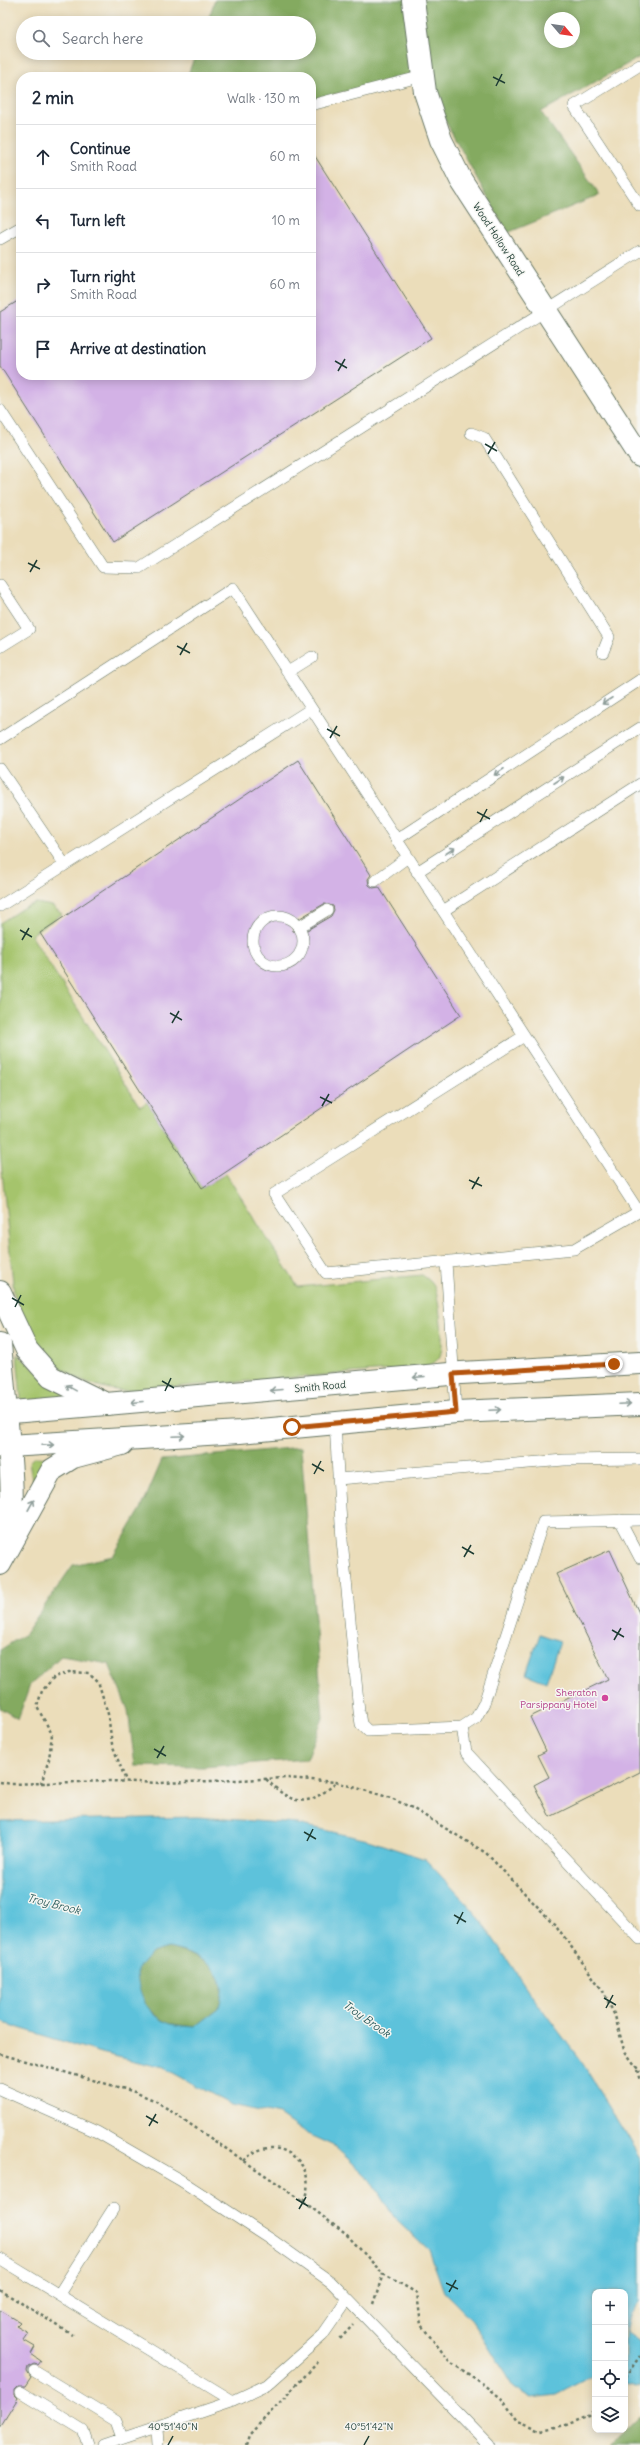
<!DOCTYPE html>
<meta charset="utf-8">
<style>
:root{--surface:#fff;--page:#f6f6f7;--text:#1f2937;--muted:#747a83;--line:#e0e1e3}
body{margin:0;font-family:Delius,sans-serif;background:var(--page);color:var(--text)}
.controls{position:absolute;right:12px;bottom:12px;display:grid;overflow:hidden;border-radius:8px;box-shadow:0 2px 10px #0003}
.controls button{width:36px;height:36px;display:grid;place-items:center;padding:0;border:0;border-bottom:1px solid var(--line);background:var(--surface);color:var(--text);font:20px sans-serif}
.compass{position:absolute;left:544px;top:12px;width:36px;height:36px;border-radius:50%;background:var(--surface);box-shadow:0 2px 10px #0003;rotate:119deg}
.stop{position:absolute;width:12px;height:12px;margin:-9px;border:3px solid #b45309;border-radius:50%;background:#fff}
.stop.end{background:#b45309;border-color:#fff;box-shadow:0 1px 4px #0008}
.list{margin:0;padding:0;list-style:none}
h2{display:flex;justify-content:space-between;align-items:center;height:52px;margin:0;padding:0 16px;font-size:17px}
h2 small{font-size:13px;font-weight:400;color:var(--muted)}
.list li{display:grid;grid-template-columns:26px 1fr auto;gap:12px;align-items:center;box-sizing:border-box;height:64px;padding:0 16px;border-top:1px solid var(--line)}
.list b{display:block;font-size:15px;white-space:nowrap}
.list p{margin:0;font-size:13px;white-space:nowrap;color:var(--muted)}
.list em{font-size:13px;font-style:normal;color:var(--muted)}
.icon{flex:none;width:22px;height:22px;fill:none;stroke:currentColor;stroke-width:2;stroke-linecap:round;stroke-linejoin:round}
.map{position:relative;flex:none;width:640px;height:2445px;overflow:hidden}
.search{position:absolute;background:var(--surface);box-shadow:0 2px 10px #0003;left:16px;top:16px;width:300px;height:44px;display:flex;align-items:center;gap:10px;box-sizing:border-box;padding:0 14px;border-radius:22px;color:var(--muted);font-size:15px}
.panel{position:absolute;background:var(--surface);box-shadow:0 2px 10px #0003;left:16px;top:72px;width:300px;height:308px;border-radius:16px}
.map>svg:first-child{display:block}
</style>
<div class="map">
<svg width="640" height="2445" viewBox="0 0 640 2445">
<rect width="100%" height="100%" fill="#f6f6f2"/>
<filter id="ink" filterUnits="userSpaceOnUse"><feTurbulence type="fractalNoise" baseFrequency=".025" numOctaves="2"/><feDisplacementMap in="SourceGraphic" scale="8" xChannelSelector="R" yChannelSelector="G"/><feConvolveMatrix kernelMatrix="1 2 1 2 8 2 1 2 1" color-interpolation-filters="sRGB"/></filter>
<filter id="wash" filterUnits="userSpaceOnUse"><feTurbulence type="fractalNoise" baseFrequency=".012" numOctaves="4" result="noise"/><feDisplacementMap in="SourceGraphic" scale="16" xChannelSelector="R" yChannelSelector="G"/><feGaussianBlur stdDeviation="0.9" result="paint"/><feColorMatrix in="noise" values="0 0 0 0 0 0 0 0 0 0 0 0 0 0 0 0 0 1.4 0 .05"/><feComposite in="paint" operator="in"/></filter>
<g filter="url(#wash)">
<rect width="100%" height="100%" fill="#ebddba"/>
<path fill="#a5c46c" stroke="#628050" d="M36,903L52,906L62,914L31,935L140,1107L147,1102L202,1188L226,1174L298,1287L422,1275C430,1280 435,1285 437,1295C439,1309 446,1346 439,1358C435,1363 430,1365 426,1367L122,1391C63,1383 30,1349 14,1293L0,1151V923L21,909Z
M17,1354L66,1395L65,1399L24,1403L21,1399Z
M34,1457L52,1458L35,1479L32,1480L29,1462Z"/>
<path fill="#84aa60" stroke="#52744a" fill-rule="evenodd" d="M215,0H640V57L541,112L600,195L507,233L419,73L311,100V77H187L196,53H309V23H207ZM550,18H574V42H550Z
M301,1447L323,1718L307,1759L203,1767L135,1766L128,1710L109,1664L61,1656L30,1685L18,1719L0,1708V1650L25,1634L73,1565L113,1556L141,1509L162,1460Z
M168,1948C189,1953 217,1962 222,1986C223,1992 220,2002 219,2008L194,2027L166,2023L148,2008L138,1990L137,1970L151,1953Z
M640,2416V2445H611Z"/>
<path fill="#5dc2db" stroke="#3e8088" fill-rule="evenodd" d="M540,1634L560,1641L546,1682L526,1674Z
M197,1817L297,1824L368,1840L425,1859L475,1912L530,1993L583,2064L640,2158V2301L630,2315L626,2332L640,2342V2387L625,2383V2292H595V2375L556,2395L531,2398L513,2387L472,2320L444,2292L429,2250L394,2217L371,2180L334,2146L303,2132L279,2115L232,2105L164,2068L97,2052L0,2022V1821ZM168,1948C189,1952 217,1962 222,1986C223,1992 220,2002 219,2008L194,2027C186,2026 173,2026 166,2022C145,2012 137,1991 137,1970L151,1953Z"/>
<g id="blocks">
<path fill="#d3b2e6" fill-rule="evenodd" d="M311,150L431,338L113,542L0,366V312L21,299V375H311Z
M298,760L371,875L368,879L369,885L373,888L379,887L461,1015L202,1188L40,933ZM324,904L333,906L334,910L331,916L302,933L293,931L292,927L295,921Z
M610,1550L640,1615V1772L550,1817L534,1785L549,1777L538,1755L546,1751L530,1717L608,1679L556,1574Z
M0,2310L20,2322L16,2326L28,2333L23,2340L35,2347L31,2354L41,2361L38,2365L34,2364L28,2367L27,2371L31,2377L25,2386H18L15,2389V2395L18,2398L0,2427Z"/>
</g>
</g>
<g filter="url(#ink)">
<use href="#blocks" fill-opacity="0" stroke="#667563" stroke-width="1"/>
<g fill="none" stroke-linecap="round" stroke-linejoin="round">
<defs>
<path id="service" d="M640,65L574,106L640,206
M311,105L423,76
M0,239L21,227
M0,410L103,567L139,568L640,251
M471,433L484,438L609,637L603,652
M0,585L29,629L0,647
M288,672L312,657
M0,739L233,588L639,1212
M0,769L65,865
M396,840L640,680
M417,872L640,728
M375,881L408,857
M0,906L311,709
M443,911L640,784
M253 941a25 25 0 1 1 50 0a25 25 0 1 1-50 0Z
M299,927L327,910
M524,1036L274,1194L326,1273L574,1249L640,1211
M446,1262L456,1412
M335,1424L342,1540L359,1711L361,1724L368,1731L462,1727L476,1718L484,1703L543,1522L640,1520
M338,1479L564,1460L640,1459
M620,1520L640,1558
M462,1727L466,1752L640,1939
M0,2089L97,2132L180,2180L269,2238L331,2282L489,2445
M0,2259L233,2401
M59,2294L113,2209
M34,2371L116,2421L122,2438
M21,2392L83,2430L88,2445
M157,2427L158,2445
M103,2445L233,2401L267,2385L322,2336L347,2300"/>
<path id="minor" d="M413,0L425,92L441,140L461,180L640,456"/>
<path id="tertiary" d="M0,1413L106,1404
M0,1446H9C11,1477 16,1509 4,1538
M0,1564L52,1470L73,1457L122,1444"/>
<path id="secondary" d="M0,1292L27,1350L51,1377L106,1404L461,1373L640,1363
M0,1344L9,1446L240,1432L456,1412L640,1404"/>
</defs>
<use href="#service" stroke="#667563" stroke-width="12"/>
<use href="#minor" stroke="#667563" stroke-width="24"/>
<use href="#tertiary" stroke="#667563" stroke-width="24"/>
<use href="#secondary" stroke="#667563" stroke-width="24"/>
<path stroke="#667563" stroke-width="2.5" stroke-dasharray="3 3" stroke-linecap="butt" d="M266,1779C293,1806 306,1808 336,1783
M0,1782L11,1784L110,1781L161,1783L287,1778L336,1782L391,1798L412,1808L486,1853L557,1927L603,1991L615,2016L624,2050L640,2072
M41,1784L49,1759L52,1734L37,1707L39,1700L42,1691L54,1677L69,1672L89,1673L98,1681L108,1714L112,1744L126,1781
M0,2054L132,2091L156,2101L303,2201L348,2236L383,2274L417,2293L421,2325L450,2362L485,2385L502,2399L518,2421L541,2430L566,2425L589,2416L595,2410
M637,2070L640,2081
M244,2161C272,2128 323,2164 303,2201
M0,2290L73,2335
M373,2304L383,2274
M340,2339L353,2325
M625,2377L640,2356
M246,2445L249,2435L320,2360"/>
<use href="#service" stroke="#fff" stroke-width="11"/>
<use href="#minor" stroke="#fff" stroke-width="22"/>
<use href="#tertiary" stroke="#fff" stroke-width="22"/>
<use href="#secondary" stroke="#fff" stroke-width="22"/>
</g>
<defs><path id="oneway-shaft" d="M-6 0H5M1.5-3L5.5 0L1.5 3" fill="none" stroke-width="1.6" stroke-linecap="round" stroke-linejoin="round"/></defs>
<g stroke="#8f9e9a">
<use href="#oneway-shaft" transform="translate(607 701) rotate(147)"/>
<use href="#oneway-shaft" transform="translate(499 772) rotate(147)"/>
<use href="#oneway-shaft" transform="translate(559 780) rotate(-33)"/>
<use href="#oneway-shaft" transform="translate(450 851) rotate(-33)"/>
<use href="#oneway-shaft" transform="translate(419 1377) rotate(175)"/>
<use href="#oneway-shaft" transform="translate(71 1388) rotate(-151)"/>
<use href="#oneway-shaft" transform="translate(276 1390) rotate(175)"/>
<use href="#oneway-shaft" transform="translate(137 1402) rotate(175)"/>
<use href="#oneway-shaft" transform="translate(625 1404) rotate(-3)"/>
<use href="#oneway-shaft" transform="translate(495 1410) rotate(-3)"/>
<use href="#oneway-shaft" transform="translate(179 1436) rotate(-3)"/>
<use href="#oneway-shaft" transform="translate(48 1445) rotate(-2)"/>
<use href="#oneway-shaft" transform="translate(31 1505) rotate(-61)"/>
</g>
</g>
<g fill="none" stroke-linecap="round" stroke-linejoin="round" filter="url(#ink)">
<path stroke="#b45309" stroke-width="5" d="M292,1427L456,1412L453,1374L614,1364"/>
</g>
<path fill="none" stroke="#1f3d34" stroke-width="1.5" d="M493,77L505,83M496,86L502,74M335,361L347,368M338,371L345,359M485,444L497,451M488,454L495,442M28,563L40,569M30,572L37,560M177,646L190,653M180,655L187,643M327,729L340,736M330,738L337,726M477,812L490,819M480,822L487,809M20,930L32,937M22,940L29,928M170,1013L182,1020M172,1023L179,1011M320,1097L332,1103M322,1106L329,1094M469,1180L482,1186M472,1189L479,1177M12,1298L24,1305M15,1307L21,1295M162,1381L174,1388M165,1391L171,1378M312,1464L324,1471M314,1474L321,1461M462,1547L474,1554M464,1557L471,1545M612,1630L624,1637M614,1640L621,1628M154,1749L166,1756M157,1758L164,1746M304,1832L316,1839M307,1841L313,1829M454,1915L466,1922M457,1924L463,1912M604,1998L616,2005M606,2008L613,1995M146,2116L158,2123M149,2126L156,2114M296,2199L308,2206M299,2209L306,2197M446,2283L458,2289M449,2292L456,2280M168,2445L173,2436M364,2445L369,2436"/>
<circle fill="#d1479c" stroke="#f6f6f2" stroke-width="1.5" cx="605" cy="1698" r="4"/>
<g text-anchor="middle" stroke-width="3" stroke-linejoin="round" paint-order="stroke">
<g font-size="10" fill="#1f3d34" stroke="#f6f6f2">
<text transform="translate(499 239) rotate(57)" y="4">Wood Hollow Road</text>
<text transform="translate(320 1386) rotate(-5)" y="4">Smith Road</text>
</g>
<g font-size="10" fill="#b23c85" stroke="#f6f6f2" text-anchor="end">
<text x="597" y="1696">Sheraton<tspan x="597" dy="12">Parsippany Hotel</tspan></text>
</g>
<g font-size="11" font-style="italic" fill="#2e5e5e" stroke="#f6f6f2">
<text transform="translate(54 1904) rotate(14)" y="4">Troy Brook</text>
<text transform="translate(367 2019) rotate(35)" y="4">Troy Brook</text>
</g>
</g>
<g font-size="10" text-anchor="middle" fill="#1f3d34" stroke="#f6f6f2" stroke-width="3" stroke-linejoin="round" paint-order="stroke">
<text x="173" y="2430">40°51'40"N</text>
<text x="369" y="2430">40°51'42"N</text>
</g>
</svg>
<div class="controls">
<button>+</button>
<button>−</button>
<button><svg class="icon" aria-label="locate" viewBox="0 0 24 24"><circle cx="12" cy="12" r="6"/><path d="M12 2v4M12 18v4M2 12h4M18 12h4"/></svg></button>
<button><svg class="icon" aria-label="layers" viewBox="0 0 24 24"><path d="M12 4l9 5-9 5-9-5zM3 14l9 5 9-5"/></svg></button>
</div>
<svg class="compass" viewBox="-18 -18 36 36"><path d="M0-13l5 13h-10z" fill="#e53935"/><path d="M0 13l5-13h-10z" fill="#747a83"/></svg>
<div class="stop" style="left:292px;top:1427px"></div>
<div class="stop end" style="left:614px;top:1364px"></div>
<div class="search"><svg class="icon" aria-label="search" viewBox="0 0 24 24"><circle cx="10" cy="10" r="6"/><path d="M15 15l6 6"/></svg>Search here</div>
<section class="panel">
<h2>2 min<small>Walk · 130 m</small></h2>
<ul class="list">
<li><svg class="icon" aria-label="ahead" viewBox="0 0 24 24"><path d="M12 20V5M6 11l6-6 6 6"/></svg><div><b>Continue</b><p>Smith Road</p></div><em>60 m</em></li>
<li><svg class="icon" aria-label="left" viewBox="0 0 24 24"><path d="M17 20v-9H6M10 6l-5 5 5 5"/></svg><div><b>Turn left</b></div><em>10 m</em></li>
<li><svg class="icon" aria-label="right" viewBox="0 0 24 24"><path d="M7 20v-9h11M14 6l5 5-5 5"/></svg><div><b>Turn right</b><p>Smith Road</p></div><em>60 m</em></li>
<li><svg class="icon" aria-label="arrive" viewBox="0 0 24 24"><path d="M6 21V4h12l-3 4 3 4H6"/></svg><div><b>Arrive at destination</b></div></li>
</ul>
</section>
</div>
